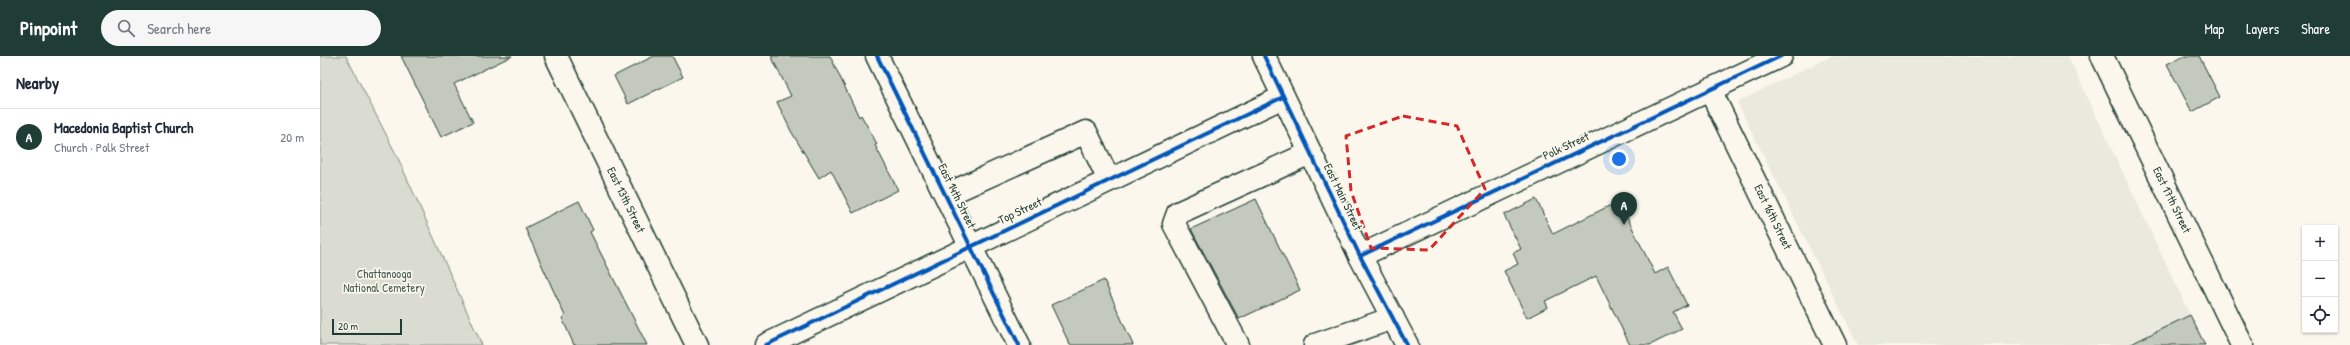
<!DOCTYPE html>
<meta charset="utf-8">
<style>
:root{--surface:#fff;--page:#f6f6f7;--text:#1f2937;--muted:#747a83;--line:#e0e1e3;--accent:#1f3d34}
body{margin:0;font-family:"Patrick Hand",sans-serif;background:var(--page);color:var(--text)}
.controls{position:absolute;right:12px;bottom:12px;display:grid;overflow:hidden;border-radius:0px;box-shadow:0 1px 3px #0004}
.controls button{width:36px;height:36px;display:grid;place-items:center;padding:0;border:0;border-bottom:1px solid var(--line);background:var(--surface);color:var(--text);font:20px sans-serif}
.scale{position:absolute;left:12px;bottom:10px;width:70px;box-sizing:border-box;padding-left:4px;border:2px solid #1f3d34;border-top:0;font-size:11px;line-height:14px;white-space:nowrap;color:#1f3d34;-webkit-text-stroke:3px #fbf7ec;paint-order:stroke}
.you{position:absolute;left:1299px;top:103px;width:14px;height:14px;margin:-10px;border:3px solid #fff;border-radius:50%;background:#1a73e8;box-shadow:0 0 0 6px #1a73e833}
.badge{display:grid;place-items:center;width:26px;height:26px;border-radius:50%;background:var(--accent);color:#fff;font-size:13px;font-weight:700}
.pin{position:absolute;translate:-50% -33px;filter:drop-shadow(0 1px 2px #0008)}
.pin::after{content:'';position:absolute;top:21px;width:14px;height:12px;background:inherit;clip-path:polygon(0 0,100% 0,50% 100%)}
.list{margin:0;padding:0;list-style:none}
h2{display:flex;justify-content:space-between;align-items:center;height:52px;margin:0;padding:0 16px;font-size:17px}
h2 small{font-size:13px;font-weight:400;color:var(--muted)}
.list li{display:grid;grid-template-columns:26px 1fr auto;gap:12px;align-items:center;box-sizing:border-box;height:56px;padding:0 16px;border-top:1px solid var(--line)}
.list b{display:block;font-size:15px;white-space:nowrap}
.list p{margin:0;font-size:13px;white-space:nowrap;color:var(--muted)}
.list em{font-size:13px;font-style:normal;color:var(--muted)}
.icon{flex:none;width:22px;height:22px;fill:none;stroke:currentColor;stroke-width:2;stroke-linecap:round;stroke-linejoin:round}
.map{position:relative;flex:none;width:2030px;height:289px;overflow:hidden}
header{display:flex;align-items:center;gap:24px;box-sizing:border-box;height:56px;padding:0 20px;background:var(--accent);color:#fff}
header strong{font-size:19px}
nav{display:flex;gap:22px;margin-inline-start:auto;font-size:14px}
.search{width:280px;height:36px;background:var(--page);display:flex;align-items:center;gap:10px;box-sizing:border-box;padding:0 14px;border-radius:22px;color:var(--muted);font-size:15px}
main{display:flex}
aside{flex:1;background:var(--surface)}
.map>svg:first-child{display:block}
</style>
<header>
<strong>Pinpoint</strong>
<div class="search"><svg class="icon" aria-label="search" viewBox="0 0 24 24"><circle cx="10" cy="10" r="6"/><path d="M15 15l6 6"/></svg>Search here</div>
<nav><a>Map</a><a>Layers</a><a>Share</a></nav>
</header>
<main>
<aside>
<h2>Nearby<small></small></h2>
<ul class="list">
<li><span class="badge">A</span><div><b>Macedonia Baptist Church</b><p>Church · Polk Street</p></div><em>20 m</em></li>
</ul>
</aside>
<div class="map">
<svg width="2030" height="289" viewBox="0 0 2030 289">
<rect width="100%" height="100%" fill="#fbf7ec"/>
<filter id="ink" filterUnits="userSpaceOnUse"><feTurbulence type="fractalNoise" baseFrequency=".025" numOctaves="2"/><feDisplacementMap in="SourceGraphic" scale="8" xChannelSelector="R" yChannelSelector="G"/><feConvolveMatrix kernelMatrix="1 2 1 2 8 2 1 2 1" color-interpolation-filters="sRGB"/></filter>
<g filter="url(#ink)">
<path fill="#eae9de" d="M1512,0H1748L1870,259L1820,283L1823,289H1538L1417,46Z"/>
<path fill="#dbdcd1" stroke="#7d8c82" d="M0,0H26L77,100L162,289H0Z"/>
<path fill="#c4c9be" stroke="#1f3d34" d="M81,0H192L134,28L153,66L121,81Z
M334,0H352L363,21L308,48L294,20Z
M451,0H510L539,61L541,59L557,88L555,89L578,134L533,157L511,114L499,122L471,75L457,46L471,40Z
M1863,0H1879L1900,41L1872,56L1847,8Z
M936,143L980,234L919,263L871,173Z
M1216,143L1233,178L1299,145L1335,218L1348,211L1367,249L1353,256L1362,273L1330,289H1310L1276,220L1225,245L1228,251L1207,262L1184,215L1198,208L1193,197L1201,193L1184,159Z
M259,145L273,174L270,176L327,289H254L242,262L245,260L205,172Z
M784,224L813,289H750L731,249Z
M1870,259L1885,289H1809Z"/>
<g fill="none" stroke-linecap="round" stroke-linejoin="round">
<defs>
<path id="minor" d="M236,0L377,289
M557,0L699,289
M1782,0L1922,289
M1390,34L1515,289
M626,139L766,76L789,124
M1040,200L1461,0
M446,289L963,41
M918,289L854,168L858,157L990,97
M995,289L1073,262"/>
<path id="major" d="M944,0L1040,200L1087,289"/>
</defs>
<use href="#minor" stroke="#1f3d34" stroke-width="25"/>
<use href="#major" stroke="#1f3d34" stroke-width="25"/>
<use href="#minor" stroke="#fbf7ec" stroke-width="22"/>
<use href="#major" stroke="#fbf7ec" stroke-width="22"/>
<defs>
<path id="cycleway" d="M557,0L699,289
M944,0L1040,200L1087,289
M1040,200L1461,0
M446,289L963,41"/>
</defs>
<use href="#cycleway" stroke="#fbf7ec" stroke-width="6"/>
<use href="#cycleway" stroke="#0057b8" stroke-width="4"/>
</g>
</g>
<path fill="none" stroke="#d62828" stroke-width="3" stroke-dasharray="8 5" stroke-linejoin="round" d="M1083,60L1137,70L1165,133L1109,194L1051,192L1031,135L1026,80Z"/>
<g text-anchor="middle" stroke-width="3.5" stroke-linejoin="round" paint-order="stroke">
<g font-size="12" fill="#1f3d34" stroke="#fbf7ec">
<text transform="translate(1246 90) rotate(-25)" y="4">Polk Street</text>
<text transform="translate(637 140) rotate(64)" y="4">East 14th Street</text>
<text transform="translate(1023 141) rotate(64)" y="4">East Main Street</text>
<text transform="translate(306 144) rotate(64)" y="4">East 13th Street</text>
<text transform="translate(1852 144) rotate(64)" y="4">East 17th Street</text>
<text transform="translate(700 155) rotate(-25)" y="4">Top Street</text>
<text transform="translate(1453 161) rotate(64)" y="4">East 16th Street</text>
</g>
<g font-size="12" fill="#455d53" stroke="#fbf7ec">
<text x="64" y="222">Chattanooga<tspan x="64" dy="14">National Cemetery</tspan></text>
</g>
</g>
</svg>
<div class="controls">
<button>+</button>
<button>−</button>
<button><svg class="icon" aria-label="locate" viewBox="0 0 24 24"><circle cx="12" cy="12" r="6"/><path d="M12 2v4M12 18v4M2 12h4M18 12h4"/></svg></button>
</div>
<div class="scale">20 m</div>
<div class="you"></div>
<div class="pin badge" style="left:1304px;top:169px">A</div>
</div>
</main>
